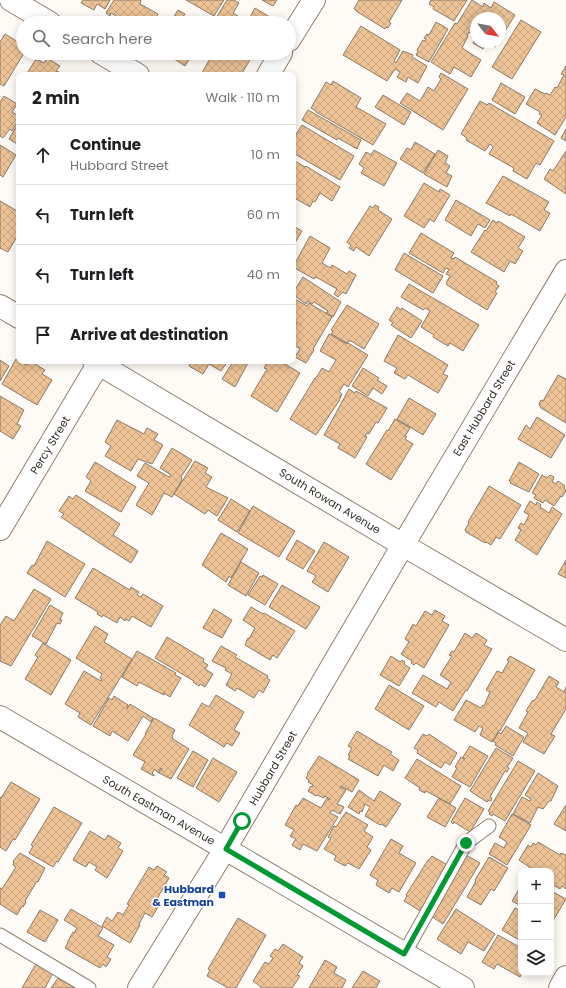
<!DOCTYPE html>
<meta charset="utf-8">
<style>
:root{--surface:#fff;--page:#f2f2f2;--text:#202124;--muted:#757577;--line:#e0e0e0}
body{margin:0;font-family:Poppins,sans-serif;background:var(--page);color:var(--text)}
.controls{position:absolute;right:12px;bottom:12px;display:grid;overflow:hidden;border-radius:8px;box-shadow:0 2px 10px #0003}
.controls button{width:36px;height:36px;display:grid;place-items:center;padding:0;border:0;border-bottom:1px solid var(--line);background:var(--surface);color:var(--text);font:20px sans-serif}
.compass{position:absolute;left:470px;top:12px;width:36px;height:36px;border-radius:50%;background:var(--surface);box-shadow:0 2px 10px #0003;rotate:121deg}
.stop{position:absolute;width:12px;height:12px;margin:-9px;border:3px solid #029932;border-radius:50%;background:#fff}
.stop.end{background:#029932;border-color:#fff;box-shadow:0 1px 4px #0008}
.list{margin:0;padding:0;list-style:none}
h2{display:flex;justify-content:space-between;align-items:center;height:52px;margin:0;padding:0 16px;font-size:17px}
h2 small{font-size:13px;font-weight:400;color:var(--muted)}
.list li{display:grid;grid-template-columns:26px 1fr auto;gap:12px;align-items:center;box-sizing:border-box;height:60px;padding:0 16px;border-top:1px solid var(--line)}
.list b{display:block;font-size:15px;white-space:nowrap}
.list p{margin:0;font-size:13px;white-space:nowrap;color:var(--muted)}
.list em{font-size:13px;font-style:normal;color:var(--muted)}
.icon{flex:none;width:22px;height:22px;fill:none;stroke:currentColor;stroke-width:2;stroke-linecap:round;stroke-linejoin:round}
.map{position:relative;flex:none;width:566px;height:988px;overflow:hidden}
.search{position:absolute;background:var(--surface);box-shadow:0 2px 10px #0003;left:16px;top:16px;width:280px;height:44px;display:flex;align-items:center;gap:10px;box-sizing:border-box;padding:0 14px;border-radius:22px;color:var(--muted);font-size:15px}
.panel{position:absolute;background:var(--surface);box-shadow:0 2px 10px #0003;left:16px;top:72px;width:280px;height:292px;border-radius:8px}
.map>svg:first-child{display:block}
</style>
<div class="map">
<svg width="566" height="988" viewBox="0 0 566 988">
<defs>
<pattern id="building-cross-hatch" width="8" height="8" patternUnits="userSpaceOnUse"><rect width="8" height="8" fill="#ecc296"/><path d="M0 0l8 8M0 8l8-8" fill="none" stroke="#cba781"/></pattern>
</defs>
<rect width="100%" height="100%" fill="#fefaf6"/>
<path fill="url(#building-cross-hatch)" stroke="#8c7b69" d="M83,0H110L105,9L97,4L94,10L81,3Z
M114,0H141L140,4L158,14L153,23H127L111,13L110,16L106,13Z
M186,0H224L214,16Z
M227,0H234L239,3L233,13L246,21L244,23H213Z
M262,0H277L273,6Z
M359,0H402L389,22L391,23L388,28L386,27L385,29L356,11V10L354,9Z
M431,0H467L454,21L433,9L434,7L429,4Z
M472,0L483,7L484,3L491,8L494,2L515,15L500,39V18H476V42H498L495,47L487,42L483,49L473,43L476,38L469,32L467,35L468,36L462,48L481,60L471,77L454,67L450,74L431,62L455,23L457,24Z
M255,8L273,19L270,23H247Z
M178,10L185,14L183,17L193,23H170Z
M521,20L541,32L512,79L492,67Z
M436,22L448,29L429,62L416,55L418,51L417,50L423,40L425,41L426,39L424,38L427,34L429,35Z
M361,26L400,50L394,61L396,63L403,51L413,55L412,57L427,66L418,83L408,77L406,82L397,77L400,72L395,69L387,81L343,55Z
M5,34L23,45L24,53L4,86L0,84V42Z
M165,53H193L185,66Z
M213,53H254L241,75H201Z
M47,58L60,66L56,71L59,72L57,75H26L36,59L44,63Z
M566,66V117L555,135L537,123L542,115L539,114L540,112L526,104L535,89L545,94L546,93L550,95L555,87L557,88L564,75L561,74Z
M441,73L468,89L443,130L400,103L407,93L420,101L428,87L434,91L441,79L439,77Z
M333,81L361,98L356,107L386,124L373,145L316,112V111L311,108L326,82L331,85Z
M501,83L525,97L515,114L492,100Z
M383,95L411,112L404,125L375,107Z
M4,96L17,104L12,112L19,116V119L12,131L10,129L3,138L0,136V102Z
M480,101L487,105L489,103L554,141L540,165L536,163L527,179L513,171L514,168L489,154L493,147L490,144L485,151L466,140L467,138L461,134Z
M308,110L361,140L357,149L338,138L337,140L302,120Z
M19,122V145L9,139Z
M302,125L354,156L340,180L293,153V139Z
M566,129V141L561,138Z
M415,142L435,154L423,173L400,159L407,148L411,150Z
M0,145L16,155L3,177L0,175Z
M374,150L397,163L384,186L361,173L364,168L359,164L366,152L371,155Z
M438,150L448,156L445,163L450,166L446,173L452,176L447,187L424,174Z
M566,151V194L544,179L550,169L553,171Z
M293,160L305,167L306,166L340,187L332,201L320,193L315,202L313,201L310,207L293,197Z
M503,176L549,202L544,210L550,213L540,231L511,214L510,216L486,203Z
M424,183L439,192L440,189L450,195L434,222L430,219L424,228L404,216Z
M456,200L490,220L485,228L478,224L471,236L445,220Z
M0,201L19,212V233L8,252L0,248Z
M375,205L379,207L378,210L392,219L369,256L356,247L354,251L349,248L351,245L347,242L370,206L373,208Z
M493,220L497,223L498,221L525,237L518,248L523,251L515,264L510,261L504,272L471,252L485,230L486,231Z
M293,226L302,231L293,246L294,247L293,249Z
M421,233L454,253L451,258L454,259L455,257L497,282L496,284L499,286L495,292L497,293L487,310L447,285L446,283L450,276L446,274L449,269L446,268L443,273L409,253Z
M310,236L330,248L322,263L330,268L332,265L347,274L349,271L356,275L346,294L343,292L338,297L334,294L337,289L316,277L314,279L293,267Z
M404,253L443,276L433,293L395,270Z
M303,277L341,302L333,317L326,313L328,311L314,302L312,304L308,301L306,304L295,296V294L293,293Z
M409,284L479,325L463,351L450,343L448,346L433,337L434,335L421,327L430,311L425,308L423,310L401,297Z
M293,298L307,306L309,303L332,317L313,349L314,350L306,363L295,357L300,349L294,345L296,341L293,339V330L297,323L293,321Z
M347,305L379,324L364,349L351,341H349L347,343L331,334L333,331L331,330Z
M397,307L401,310L402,308L422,321L411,338L391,325L393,323L389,320Z
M329,334L347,344L348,343L368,355L348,387L344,384L339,392L342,394L339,401L316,435L290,419L315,378H316L322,368L329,372L336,360L320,351Z
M398,335L448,365L443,374L448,376L438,393L408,375L405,379L394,373L397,368L384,361Z
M16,359L26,365L30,361L45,370L42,374L52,380L37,405L2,384Z
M0,360L9,366L0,381Z
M192,361H228L221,371L209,364L203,374L189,366Z
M238,361H249L235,387L222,379L233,362L236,364Z
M268,361L270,362L271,361H280L300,373L277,412L251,396L267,369L264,368Z
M363,368L379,378L377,380L387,386L382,394L373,388L368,396L352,386Z
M558,375L566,379V423L541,408L539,404L541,400L543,401Z
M349,389L355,393L356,391L387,408L378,423L376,422L369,434L367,433L365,436L367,437L355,458L338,448L340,444L324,435Z
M0,396L24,410L17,424L21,426L13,439L0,431Z
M409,398L436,414L423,435L397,419Z
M537,417L565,435L551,458L518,439L526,425L530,429Z
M395,419L410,428L405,436L407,437L405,439L413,444L391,480L366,464L387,430L388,431Z
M117,420L144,434L147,428L158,434L154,440L163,445L152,464L138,459L131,471L105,456L111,446L105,442Z
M172,448L192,460L181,477L182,478L180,484L172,497L164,493L152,515L136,505L149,483L137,476L145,463L169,477L171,475L160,468Z
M195,461L208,468L205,473L212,477L206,487L228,498L217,516L208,510L205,514L174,494Z
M95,462L136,487L121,512L85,491L91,481L86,477Z
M519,462L539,474L529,492L510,483L511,482L509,481Z
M542,475L547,478L550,475L554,477L552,482L556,484L558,481L565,486L564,488L566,491L562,497L561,496L554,506L545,500L543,503L534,498L536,495L532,493Z
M489,486L521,505L500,539L496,537L491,545L486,542L485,543L466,532L465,530L469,523L468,522Z
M76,495L120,524L113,535L138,551L131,563L101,544L61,517L64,514L59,511L69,496L73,499Z
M231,499L250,511L237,532L218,520Z
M530,501L536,505L537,502L541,505L540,507L549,513L552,507L562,514L537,555L515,540L521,530L518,528L521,523L524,525L529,515L524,512Z
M253,506L295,531L279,557L238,533Z
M221,533L248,549L231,578L229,576L226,582L202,565Z
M297,540L315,551L303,569L286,559Z
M47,541L85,564L65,597L27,573L32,565L34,566Z
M324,542L349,557L328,592L312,582L316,576L307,571Z
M566,560V578L558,574Z
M241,562L259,573L246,596L228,585Z
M93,568L130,590L131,587L139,592L137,595L141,597L143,594L163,606L151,627L132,616L129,621L126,619L125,621L120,617L117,623L103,615L102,617L97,614L98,612L75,598Z
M263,575L278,584L265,605L248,595L260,576L262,577Z
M282,585L320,607L306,629L269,607Z
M34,589L51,599L11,666L0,661V625L6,616L14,621Z
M50,605L63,613L60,619L62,620L60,624L57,623L46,644L32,636Z
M251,607L263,614L264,613L295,631L277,658L273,655L270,660L245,645L248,638L249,639L255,628L243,620Z
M214,609L232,620L222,638L203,628Z
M435,610L445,616L442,621L449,625L424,668L416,663L414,665L411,663L412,661L401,654L409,642L405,639L413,624L416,626L425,611L432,615Z
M95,626L108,634L104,642L132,659L91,725L78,717L80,713L65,704L84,671L101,681L102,680L100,678L102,674L76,658Z
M465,633L472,638L476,633L487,640L484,645L492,649L467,691L466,690L453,711L439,702L436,707L412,693L423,675L447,689L451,682L440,675L452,656L449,655L452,651L454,652Z
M167,637L204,659L203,662L208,665L205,669L213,674L205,687L200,684L199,686L193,682L194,681L155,658Z
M43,643L71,660L51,695L25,679L38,657L35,655Z
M221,646L237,655L235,657L268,676L267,678L270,680L263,693L259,690L254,698L237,688L235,691L226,685L232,674L225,670L226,668L212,661Z
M137,651L176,673L175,675L181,678L170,697L164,693V695L139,682L137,686L122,677Z
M391,656L400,662L402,660L405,662L404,664L410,668L399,686L380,675Z
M510,656L535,670L500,731L499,730L492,742L480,735L483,728L479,726L475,732L454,720L466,700L481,708L483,705L484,706L490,692L486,690L497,671L502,673L509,661L507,660Z
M549,676L559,682L556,687L564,692L566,687V709L551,734L555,736L544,754L523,742L528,733L519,728L528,712L526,711L532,701L535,700Z
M389,685L424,706L409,730L375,709Z
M216,695L244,712L234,730L240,733L232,746L227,743L224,747L189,725L202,703L209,707Z
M114,696L128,705L127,709L130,704L153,718L151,722L143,716L128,741L112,731L110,736L93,726L109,698L112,700Z
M154,718L175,730L172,736L173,739L189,749L171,779L159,773L162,769L161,768L158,773L155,769L152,773L154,775V776L141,769L145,762L133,755L146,734H145Z
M506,726L524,737L513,756L495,745L496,743L493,741L499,732L501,734Z
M357,731L392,752L390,754L399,760L393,771L384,765L378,776L348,759L350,756L348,755L352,748L348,746Z
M423,734L427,736L429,734L457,753L450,765L445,762L441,768L417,753L418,750L414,748Z
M470,746L488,756L470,787L452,777L457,768L455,767L461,757L465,759L463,757Z
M496,748L513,758L507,767L509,768L507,772L505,771L490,797L492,798L491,801L489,800L487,802L470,791Z
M193,751L208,760L193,787L177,778Z
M319,756L359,780L352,792L341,786L340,787L346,790L337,804L344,807L340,814L332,810L330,813L338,817L317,851L303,844L300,850L292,845L296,839L290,836L294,830L285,825L296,805L298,806L303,798L321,808L327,798L330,800V799L325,796L324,798L317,795L316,796L308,791L311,786L312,787L313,785L308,782L309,780L306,778L308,775L307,774Z
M213,758L237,772L219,802L196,788Z
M417,759L461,786L450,804L426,791L425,793L419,790L420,788L405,778Z
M518,761L535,771L505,821L493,814L492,816L489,814L490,812L488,811Z
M538,773L558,786L551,801H549L543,809L538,807L530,823L513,814L522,797L530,801L531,799L525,795Z
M11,782L40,799L15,840L13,839L6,851L0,847V797L1,798Z
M359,790L374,801L380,791L401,804L386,827L381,824L380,825L365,816L370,807L365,804L362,812L360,811L359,814L348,807Z
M439,798L456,808L445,827L427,817Z
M465,798L484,809L470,832L454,822L453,824L451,822Z
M566,805V831L554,824Z
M54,807L82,823L58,862L57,861L53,867L29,853L33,846L31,845Z
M346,812L368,825L364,831L373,837L367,847L371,850L359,869L348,863L345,866L334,860L336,856L324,849L331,838L328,837L334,826L336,827Z
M512,814L531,825L507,865L489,854L495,843L504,848L507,842L499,837Z
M90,831L105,840L108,835L121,843L118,848L123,851L107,878L95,870L97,867L89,862L86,867L73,860Z
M391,839L403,846L399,853L416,863L399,892L392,888L389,893L376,885L378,880L370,875Z
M538,842L560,855L561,853L566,855V889L562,886L560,889L551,884V871H535L519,860L528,845L531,847L533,843L536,845Z
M20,853L45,868L38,882L37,881L25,901L26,902L23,907L22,906L17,915L0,904V888L2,889L16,867L13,865L14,862L13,861Z
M464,854L480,863L443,924L428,914Z
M432,856L449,866L422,912L404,901L407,896L406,895L428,860H429Z
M489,857L508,868L494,891L491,889L481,905L467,897L476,881L475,880Z
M157,866L167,872L164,875L169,878L154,904L158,907L152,917L145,913L139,924L140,925L130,943L102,926L107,917L112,921L118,912L123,915L129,905L127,904L149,867L154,870Z
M521,886V906L512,901Z
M551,891L566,899L551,924Z
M515,908L521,911V941L502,930Z
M71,909L103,928L98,936L114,945L107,957L111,959L106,967L103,964L100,968L65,948L68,943H67L73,932L74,933L77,928L64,920Z
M456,909L495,934L484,951L468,942L461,954L437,939Z
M40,910L58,920L45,942L27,932Z
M238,918L266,935L236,988H228L207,976L210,970L208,969Z
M498,935L521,948V973H522L520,977L497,964L494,969L482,962Z
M283,944L303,957L299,963L303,966L297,975L300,976L292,988H261V987L253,981L265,962L269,964L273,958L270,956L275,949L278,951Z
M325,960L337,967L334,973L346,980L342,988H309Z
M36,964L53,973L45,988H22Z
M363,971L380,981L376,988H352Z
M58,978L75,988H51Z"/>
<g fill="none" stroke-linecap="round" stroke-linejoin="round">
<defs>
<path id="lane" d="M0,935L89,988
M404,954L466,843L489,826"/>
<path id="street" d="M11,0L50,23
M289,40L314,0
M101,53L138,75
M268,75L281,53
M0,306L19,317
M94,361L403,545L566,640
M0,529L100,361
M0,717L463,988
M139,988L225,849L403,545L566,271
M560,988L566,977"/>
</defs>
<use href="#lane" stroke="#91806f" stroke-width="15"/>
<use href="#street" stroke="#91806f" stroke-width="24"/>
<use href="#lane" stroke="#fff" stroke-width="13"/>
<use href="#street" stroke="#fff" stroke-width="22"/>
</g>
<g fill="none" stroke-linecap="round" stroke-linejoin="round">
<path stroke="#029932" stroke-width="5" d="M242,821L226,849L404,954L466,843"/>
</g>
<rect fill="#1a4fb4" stroke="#fff" stroke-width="1.5" x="218" y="891" width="8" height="8" rx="2"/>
<g text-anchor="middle" stroke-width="3" stroke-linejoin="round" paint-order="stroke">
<g font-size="11" fill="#362f27" stroke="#fff">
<text transform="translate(484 408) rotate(-59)" y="4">East Hubbard Street</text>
<text transform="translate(50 445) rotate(-59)" y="4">Percy Street</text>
<text transform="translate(330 501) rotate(31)" y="4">South Rowan Avenue</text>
<text transform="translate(273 768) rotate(-60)" y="4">Hubbard Street</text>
<text transform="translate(159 810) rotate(30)" y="4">South Eastman Avenue</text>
</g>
<g font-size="11" font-weight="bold" fill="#164399" stroke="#fff" text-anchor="end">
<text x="214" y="893">Hubbard<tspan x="214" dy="13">&amp; Eastman</tspan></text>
</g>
</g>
</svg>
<div class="controls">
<button>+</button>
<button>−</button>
<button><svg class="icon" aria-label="layers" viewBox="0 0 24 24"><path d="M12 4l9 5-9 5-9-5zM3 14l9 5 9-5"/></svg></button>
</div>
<svg class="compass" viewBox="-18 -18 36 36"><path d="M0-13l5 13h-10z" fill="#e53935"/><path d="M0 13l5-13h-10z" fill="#757577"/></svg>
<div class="stop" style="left:242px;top:821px"></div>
<div class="stop end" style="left:466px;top:843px"></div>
<div class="search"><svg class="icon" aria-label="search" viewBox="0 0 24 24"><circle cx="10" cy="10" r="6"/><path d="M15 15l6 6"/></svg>Search here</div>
<section class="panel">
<h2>2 min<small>Walk · 110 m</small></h2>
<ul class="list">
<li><svg class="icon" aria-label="ahead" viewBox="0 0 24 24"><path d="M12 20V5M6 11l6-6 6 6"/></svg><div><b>Continue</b><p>Hubbard Street</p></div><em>10 m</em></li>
<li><svg class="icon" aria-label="left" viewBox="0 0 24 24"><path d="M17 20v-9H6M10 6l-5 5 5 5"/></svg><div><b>Turn left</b></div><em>60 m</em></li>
<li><svg class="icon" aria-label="left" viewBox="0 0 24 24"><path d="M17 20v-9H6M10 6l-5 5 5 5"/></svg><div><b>Turn left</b></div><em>40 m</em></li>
<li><svg class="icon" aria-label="arrive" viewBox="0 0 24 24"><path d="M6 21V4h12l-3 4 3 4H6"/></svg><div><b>Arrive at destination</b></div></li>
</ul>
</section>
</div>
